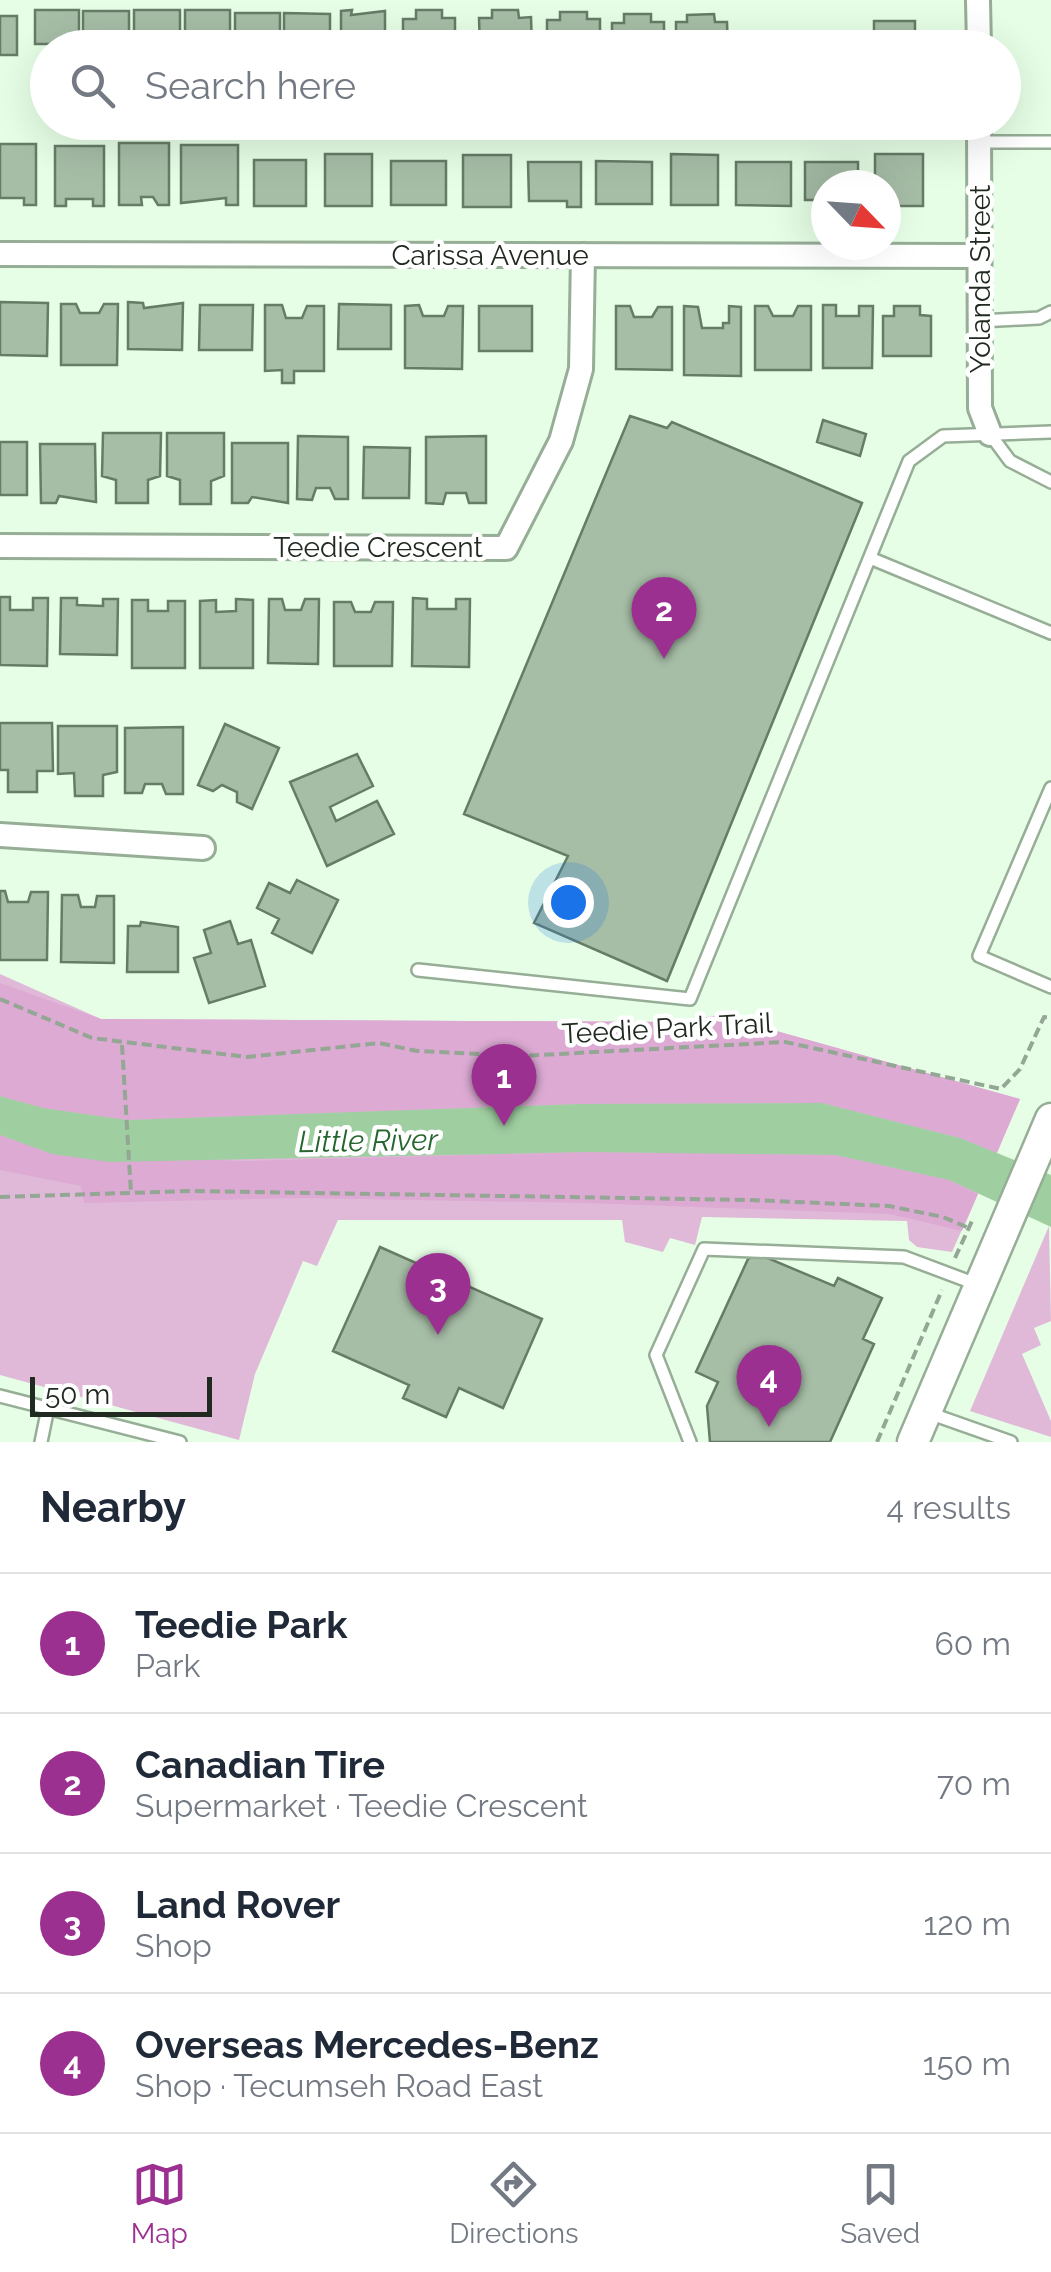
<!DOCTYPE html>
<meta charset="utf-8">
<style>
:root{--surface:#fff;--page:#f2f2f3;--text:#1f2937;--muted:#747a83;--line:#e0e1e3;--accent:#9c3091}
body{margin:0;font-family:Raleway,sans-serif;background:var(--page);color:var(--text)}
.compass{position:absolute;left:811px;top:170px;width:90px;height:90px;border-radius:50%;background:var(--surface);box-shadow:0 10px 40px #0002;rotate:115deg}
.scale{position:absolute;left:30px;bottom:25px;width:182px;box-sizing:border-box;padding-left:10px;border:5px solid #212a21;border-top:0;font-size:28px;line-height:35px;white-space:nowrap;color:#212a21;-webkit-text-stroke:8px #fff;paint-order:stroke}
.you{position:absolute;left:568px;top:902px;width:35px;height:35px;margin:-25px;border:8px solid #fff;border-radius:50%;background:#1a73e8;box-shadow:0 0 0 15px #1a73e833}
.badge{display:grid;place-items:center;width:65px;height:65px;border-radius:50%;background:var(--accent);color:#fff;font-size:32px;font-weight:700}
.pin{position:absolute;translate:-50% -82px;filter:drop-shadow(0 2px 5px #0008)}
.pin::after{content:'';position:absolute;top:52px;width:35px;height:30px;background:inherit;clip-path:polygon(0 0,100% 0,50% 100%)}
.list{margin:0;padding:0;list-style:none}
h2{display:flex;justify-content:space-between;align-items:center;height:130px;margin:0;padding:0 40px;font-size:42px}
h2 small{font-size:32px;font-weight:400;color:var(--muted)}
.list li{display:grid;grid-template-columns:65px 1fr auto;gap:30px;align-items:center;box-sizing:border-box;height:140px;padding:0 40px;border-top:2px solid var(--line)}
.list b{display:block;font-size:38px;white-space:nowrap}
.list p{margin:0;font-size:32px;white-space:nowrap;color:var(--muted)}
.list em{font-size:32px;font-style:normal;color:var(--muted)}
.icon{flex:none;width:55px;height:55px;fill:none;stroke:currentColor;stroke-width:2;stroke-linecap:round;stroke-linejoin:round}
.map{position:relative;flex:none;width:1051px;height:1442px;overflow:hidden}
.search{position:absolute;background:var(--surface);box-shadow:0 10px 40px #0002;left:30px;right:30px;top:30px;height:110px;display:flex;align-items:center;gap:25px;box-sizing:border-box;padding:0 35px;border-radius:55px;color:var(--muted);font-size:38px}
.sheet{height:690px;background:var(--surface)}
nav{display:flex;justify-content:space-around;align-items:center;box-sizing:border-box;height:140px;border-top:2px solid var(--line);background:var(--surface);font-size:28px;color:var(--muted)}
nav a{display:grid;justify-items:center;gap:5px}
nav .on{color:var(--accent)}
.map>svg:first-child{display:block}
</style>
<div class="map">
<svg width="1051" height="1442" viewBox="0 0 1051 1442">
<rect width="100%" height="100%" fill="#e6fee6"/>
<path fill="#e0b9d9" d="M0,974L101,1019L678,1022L719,1015L1020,1099L952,1252L917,1247L909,1240L907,1221L702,1217L695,1245L670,1238L663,1252L625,1242L622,1220H338L317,1266L303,1261L255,1374L239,1440L0,1375Z
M1049,1226L1051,1321L1034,1328L1041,1345L1022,1354L1051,1421V1437L970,1411Z"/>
<path fill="#dcaad3" d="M0,983L101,1019L678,1022L719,1015L1020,1099L997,1153L960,1138L822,1103L579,1104L127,1120L43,1108L0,1096Z
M0,1135L52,1154L244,1161L588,1152L835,1155L949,1180L978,1194L962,1231L890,1214L587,1203L300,1198L84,1203L81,1186L0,1170Z"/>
<path fill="#9fcea1" d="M0,1096L43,1108L127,1120L579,1104L822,1103L960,1138L1051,1175V1227L949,1180L835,1155L588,1152L110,1162L52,1154L0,1135Z"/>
<path fill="#a6bda6" stroke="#667c66" stroke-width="2.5" d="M35,10H79V44H35Z
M134,10H180V48H134Z
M185,10H230V44L185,45Z
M352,10L351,15L385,11V48H341V11Z
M416,10H442V18H455V48H403V19H416Z
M492,10H518L519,18L531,17L532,48H480L479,18H492Z
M83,11H129V45H83Z
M560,12H587V19H600V48H547V20H560Z
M235,13H280V48H235Z
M284,13L330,14V48H284Z
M624,14H651V22H664V48H612V23H624Z
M714,14L715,22H727L728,48H676V22H687V15Z
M0,16H17V55H0Z
M874,21H915V48H874Z
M119,143H169V205H158L153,197H141L142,205H119Z
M0,144H36V205H24V198H0Z
M181,145H238V205H226V198L181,203Z
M55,146H104V206H93V199H66V206H55Z
M325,154H372V206H325Z
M671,154L718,155V205H671Z
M875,154H923V206H886V185H875Z
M463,155H511V207H463Z
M254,160H306V206H254Z
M391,161H446V205H391Z
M596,161L652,162V204H596Z
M528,162H581V207H567V201H529Z
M736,162H791V206L736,205Z
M805,162H858V185H826V200H805Z
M0,302L48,303L47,356L0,355Z
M128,302L143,303L144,308L183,303L182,350L128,349Z
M61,304H76L80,313H99L104,304H118L117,365H61Z
M339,304L391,305V349H338Z
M200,305H253L252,350H199Z
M265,305H282L286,318H302L307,306H324V371H294V383H282V370L265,371Z
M419,305L423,316H444L448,306H463L462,369L405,368V306Z
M823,305H836V316H859V306H873L872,368H823Z
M479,306H532V351H479Z
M616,306H630L634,317H652L658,307H672V370L616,369Z
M684,306L698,307L702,328H723V323H729V306L741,307V376L684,375Z
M755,306H768L773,316H793L798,306H811V370H755Z
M894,306H920V315L931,316V356H883V316H894Z
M630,416L667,428L672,422L862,503L667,981L534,923L568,856L464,814Z
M823,420L866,434L860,456L817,442Z
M103,433H161L160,476L148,480V503H116V480L102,476Z
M167,433H224V476L211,481V504H180V480L167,476Z
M298,436L348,437V499H335L330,488H316L312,500L297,499Z
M486,436V503H469L466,493H446L443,504L426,503V437Z
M0,442H27V495H0Z
M232,443H288V503L252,497L248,503H232Z
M40,444H95L96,502L59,496L56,503H41Z
M364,447L410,448L409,498H363Z
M0,597H10V610H33V598H48L47,666L0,665Z
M61,598H77V605L103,606V599H118L117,655L60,654Z
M413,598L427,599V609H456V599H470L469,667L412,666Z
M236,599L253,600V668H200V601L216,600V612L236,611Z
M269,599H282L285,610H301L305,599H319L318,664L268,663Z
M132,600H148V611H168V601H185V668H132Z
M334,602H351L355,612H371L375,602H393L392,666H334Z
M0,723H52L53,771H37V792H8V770H0Z
M225,724L279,748L252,809L237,802V792L222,785L213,791L198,785Z
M58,726H117V772L103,775V796H75L74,773L58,774Z
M183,727V794H166L162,784H145L142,793H125V728Z
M357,754L373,786L330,807L336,821L377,801L394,834L327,866L290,782Z
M297,880L338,900L312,953L272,933L279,919L257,908L269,883L290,893Z
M0,891H5L8,902H28L31,892H48L47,960H0Z
M62,895H78L81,907H95L97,896H114V963L61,962Z
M230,921L238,944L251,940L265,986L209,1003L194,958L211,953L204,930Z
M141,922L178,927V972H127L128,926H140Z
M380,1247L542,1319L503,1408L459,1388L446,1417L403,1398L409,1385L333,1351Z
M758,1254L834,1286L838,1278L882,1298L863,1339L874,1344L830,1442H710L707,1406L718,1382L696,1372L748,1259Z"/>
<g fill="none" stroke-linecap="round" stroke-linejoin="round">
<defs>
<path id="lane" d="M980,142H1051
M980,321L1039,318L1051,312
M990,434L1010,461L1051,482
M870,558L1051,633
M1051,788L979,956L1051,987
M418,970L690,999L909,461L943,436L1051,432
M0,1396L180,1442
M926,1412L1011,1442
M41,1442L48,1408
M690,1442L656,1355L704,1249L904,1257L976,1284"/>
<path id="street" d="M978,0L979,48
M979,122L980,408L990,434
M0,254L980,256
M0,546L506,548L561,441L581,369L583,255
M0,835L203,848"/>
<path id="secondary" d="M913,1442L1051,1119"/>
</defs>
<use href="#lane" stroke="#96ad96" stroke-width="16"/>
<use href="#street" stroke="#96ad96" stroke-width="28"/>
<use href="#secondary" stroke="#96ad96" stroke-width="35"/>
<path stroke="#94a694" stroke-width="4" stroke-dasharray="10 5" stroke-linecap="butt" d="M0,999L92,1038L247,1057L379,1043L417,1051L520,1056L785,1042L1001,1089L1020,1069L1044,1017L1051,1018
M122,1045L131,1193
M0,1197L190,1191L751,1200L889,1206L943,1217L969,1228
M955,1258L972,1221
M877,1442L942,1290"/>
<use href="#lane" stroke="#fff" stroke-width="11"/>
<use href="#street" stroke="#fff" stroke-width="22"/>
<use href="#secondary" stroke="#fff" stroke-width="30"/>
</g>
<g text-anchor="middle" stroke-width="9" stroke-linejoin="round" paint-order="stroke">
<g font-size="28" fill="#212a21" stroke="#fff">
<text x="490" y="265">Carissa Avenue</text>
<text transform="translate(980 279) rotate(-90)" y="10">Yolanda Street</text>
<text x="378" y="557">Teedie Crescent</text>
<text transform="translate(667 1028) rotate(-3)" y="10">Teedie Park Trail</text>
</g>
<g font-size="30" font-style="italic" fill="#26662e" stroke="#fff">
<text transform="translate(368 1141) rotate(-1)" y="10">Little River</text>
</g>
</g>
</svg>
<svg class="compass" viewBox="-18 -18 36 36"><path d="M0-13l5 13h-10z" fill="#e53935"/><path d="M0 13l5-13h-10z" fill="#747a83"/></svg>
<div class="scale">50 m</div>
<div class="you"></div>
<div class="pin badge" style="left:504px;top:1126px">1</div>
<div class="pin badge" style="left:664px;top:659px">2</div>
<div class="pin badge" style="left:438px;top:1335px">3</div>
<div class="pin badge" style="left:769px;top:1427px">4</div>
<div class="search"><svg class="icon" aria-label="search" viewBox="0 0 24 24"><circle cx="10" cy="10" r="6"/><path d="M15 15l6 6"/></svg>Search here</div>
</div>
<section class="sheet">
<h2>Nearby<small>4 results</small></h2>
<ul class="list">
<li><span class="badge">1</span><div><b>Teedie Park</b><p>Park</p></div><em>60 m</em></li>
<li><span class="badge">2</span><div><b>Canadian Tire</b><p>Supermarket · Teedie Crescent</p></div><em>70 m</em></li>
<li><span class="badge">3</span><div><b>Land Rover</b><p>Shop</p></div><em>120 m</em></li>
<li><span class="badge">4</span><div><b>Overseas Mercedes-Benz</b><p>Shop · Tecumseh Road East</p></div><em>150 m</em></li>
</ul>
</section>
<nav>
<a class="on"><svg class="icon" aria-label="map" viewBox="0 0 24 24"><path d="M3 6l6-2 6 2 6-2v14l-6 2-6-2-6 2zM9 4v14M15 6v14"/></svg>Map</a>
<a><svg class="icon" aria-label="directions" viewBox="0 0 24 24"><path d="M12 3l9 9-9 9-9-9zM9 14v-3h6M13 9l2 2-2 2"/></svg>Directions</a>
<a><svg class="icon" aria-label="saved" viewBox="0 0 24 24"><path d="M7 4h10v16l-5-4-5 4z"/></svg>Saved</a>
</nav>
